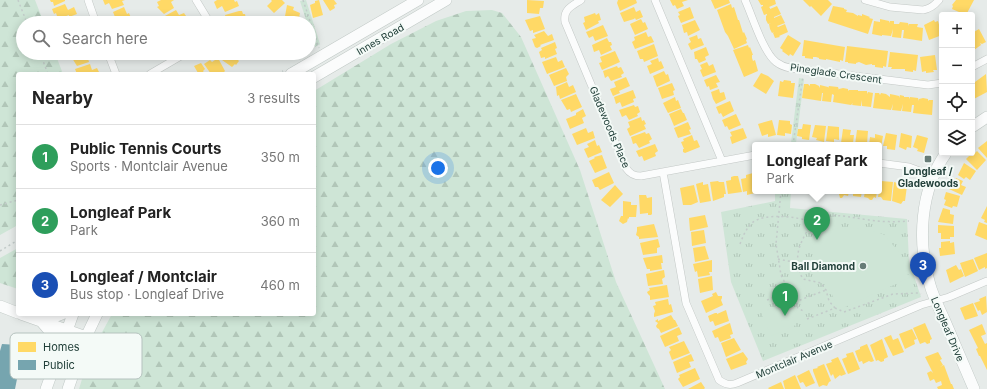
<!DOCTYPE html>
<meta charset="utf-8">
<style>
:root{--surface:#fff;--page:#f6f6f6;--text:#222;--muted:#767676;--line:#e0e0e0;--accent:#677c77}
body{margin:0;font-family:Inter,sans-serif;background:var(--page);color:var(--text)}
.controls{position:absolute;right:12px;top:12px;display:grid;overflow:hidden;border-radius:4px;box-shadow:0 2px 10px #0003}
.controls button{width:36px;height:36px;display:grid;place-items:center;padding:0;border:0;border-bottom:1px solid var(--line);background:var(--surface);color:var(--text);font:20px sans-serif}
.you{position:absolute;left:438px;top:168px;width:14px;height:14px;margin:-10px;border:3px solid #fff;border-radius:50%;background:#1a73e8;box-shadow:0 0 0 6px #1a73e833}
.badge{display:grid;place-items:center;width:26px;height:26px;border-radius:50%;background:var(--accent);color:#fff;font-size:13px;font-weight:700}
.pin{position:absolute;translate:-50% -33px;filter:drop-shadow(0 1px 2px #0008)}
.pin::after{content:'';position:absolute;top:21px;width:14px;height:12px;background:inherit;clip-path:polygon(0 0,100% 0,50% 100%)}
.popup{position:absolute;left:752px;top:142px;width:130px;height:52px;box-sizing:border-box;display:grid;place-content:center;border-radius:4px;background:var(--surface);filter:drop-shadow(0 1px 3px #0005);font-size:13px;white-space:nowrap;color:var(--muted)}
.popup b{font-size:15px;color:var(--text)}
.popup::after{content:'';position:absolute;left:50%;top:100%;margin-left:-8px;border:8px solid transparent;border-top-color:var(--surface)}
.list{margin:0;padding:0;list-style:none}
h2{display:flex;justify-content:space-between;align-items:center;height:52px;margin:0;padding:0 16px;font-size:17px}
h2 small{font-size:13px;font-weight:400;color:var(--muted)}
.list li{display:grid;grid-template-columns:26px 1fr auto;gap:12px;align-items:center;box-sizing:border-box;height:64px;padding:0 16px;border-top:1px solid var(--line)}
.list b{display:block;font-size:15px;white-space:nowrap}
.list p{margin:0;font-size:13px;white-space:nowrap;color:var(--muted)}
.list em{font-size:13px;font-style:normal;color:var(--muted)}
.icon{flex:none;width:22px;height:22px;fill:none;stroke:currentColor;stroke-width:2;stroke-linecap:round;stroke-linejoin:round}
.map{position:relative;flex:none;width:987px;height:389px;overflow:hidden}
.search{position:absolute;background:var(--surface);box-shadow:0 2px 10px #0003;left:16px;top:16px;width:300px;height:44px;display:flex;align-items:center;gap:10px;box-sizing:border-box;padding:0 14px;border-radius:22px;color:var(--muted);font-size:15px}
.panel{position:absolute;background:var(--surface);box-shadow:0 2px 10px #0003;left:16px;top:72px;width:300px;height:244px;border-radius:4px}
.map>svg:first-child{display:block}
</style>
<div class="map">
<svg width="987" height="389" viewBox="0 0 987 389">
<defs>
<pattern id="grass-tufts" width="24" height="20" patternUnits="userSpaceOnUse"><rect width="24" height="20" fill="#cee5d6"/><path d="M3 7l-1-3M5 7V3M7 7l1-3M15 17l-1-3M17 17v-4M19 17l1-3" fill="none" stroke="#b1c6b8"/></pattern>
<pattern id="forest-firs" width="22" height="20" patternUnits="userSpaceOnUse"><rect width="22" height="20" fill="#cee5d6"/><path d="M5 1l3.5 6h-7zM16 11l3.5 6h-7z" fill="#b1c6b8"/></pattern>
</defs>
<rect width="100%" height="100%" fill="#e6ebe9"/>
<path fill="url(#grass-tufts)" d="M306,0L320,44L315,47L309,30V23H307L300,1Z
M799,78L804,79L796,143H791Z
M775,191H791L790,208L907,219L909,261L921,297L763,361L731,282L721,212L775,201Z"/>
<path fill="url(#forest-firs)" d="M0,0H35L44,23H23V53H55L63,74H18V225L0,235Z
M492,10L502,13L521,37L580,170L616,282L665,389H79L89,356L112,314H314V91L391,44L436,21L466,11Z
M18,248V289L0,283V258Z"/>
<path fill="#cee5d6" d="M838,228L865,229L883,234L900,253L909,278L843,308L837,306L808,238Z
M799,273L808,294L795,300L786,278Z
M786,302L796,325L785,330L775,306Z
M771,308L781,332L771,336L761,312Z"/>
<path fill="#ffd966" d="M50,0H65V1L54,6L53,2H51Z
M103,0H125L122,1L124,5L112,9L109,3L105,5Z
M161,0H174L171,2L174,8L164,14L157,7L159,6L157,2Z
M217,0H234L235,2L237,1L239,6L225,12L222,6L217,9L214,2Z
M271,0H282L285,3L274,13L267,6L272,1Z
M319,0L323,15L313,18L310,5L315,3V1Z
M323,0H334L337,4L334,5L335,8L330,11Z
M527,0L544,1L543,8H540L539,14L527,13Z
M618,0H636L637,3L620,11L617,3Z
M670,0H688L682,2L684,6L677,9L675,5L673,6Z
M711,0H729L730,3L715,9Z
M758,0H775L776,4L769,7L770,8V9L777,6L781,14L774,17V18L781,15L785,23L777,26L778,27L785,24L788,32L779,36L780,37L775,38L773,33L774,32L772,33L770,29L769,24L771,23L768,24L766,20V16L767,15V14L764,15L761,7L763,6V5H761Z
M803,0H828L832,4L821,16L811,6L810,7Z
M956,0H974L966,15L952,9L953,6L952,5Z
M65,4L68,10L74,7L77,14L69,17V15L58,19L56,13L54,14L52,9Z
M731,4L732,8L734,7L738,20H739L743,33L744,32L747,39L746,40L747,43L734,49L728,36L725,32L717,10Z
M287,5L294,7L293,10L300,13L298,23L284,22Z
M833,6L844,8V9L847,10L846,12L853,13L858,16V15L862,16V14L870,17L869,18L873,19L868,34L828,21Z
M124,7L127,14L129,13L131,18L120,23H112L110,19L115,17L113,12Z
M634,7L636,12L640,10L643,17L636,20L635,18L634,19L624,22L620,13Z
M690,7L694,18L681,23L678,16L680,15L678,12Z
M176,10L179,15L184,13L188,19L181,23L180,21L176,23H168L167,21L165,22L163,17Z
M239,11H242L243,14H245L246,19H244L246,23H232L231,21L227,22L225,15Z
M595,13L596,15L599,13L601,20L598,21L599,23L586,30L583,23L585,22L584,17Z
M77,16L79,23H62L70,20L69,19Z
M540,16L545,29L533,33V30L530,31L525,20Z
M641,19L643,23L645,22L648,29L635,35L630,24Z
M880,19L889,21L890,23V21H894V24H899L900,22L908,23L909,26V24H918L917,27L923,28L922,41L903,38L904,30H902L901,38L892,37L893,29L891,36L882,35V31V36L872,34L874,21L880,22Z
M695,20L700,30L688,36L687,32L684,33L682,25Z
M934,20L935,22L938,21L942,35L929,40L924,25Z
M603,25L608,36L595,41L593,36L589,38L586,32Z
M979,29L986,42L982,44L980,43L981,45L974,50L972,49L974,52L972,53V37L975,40L972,33Z
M544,31L548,36L552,34L554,40L540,45L541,46L537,48L535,47L532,39L536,38L534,35Z
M646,32L648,37L651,36L654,42L635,49L632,42L635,40L634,37Z
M697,35L698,39L701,38L704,45L691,50L688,44L691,42L689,38Z
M788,35L801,43L793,56L790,54L789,56L782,51L783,50L780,48Z
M607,38L609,42H611L612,45L610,46L612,50L601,55L599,50L594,52L592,45Z
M804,40L845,47L843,61L840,60V62L826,59V60L819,59V58L816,57H813V59L805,58V56H802Z
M555,42L557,48L555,49L557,54L545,59V57L541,58L539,52L542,50L541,48Z
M654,44L658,56L644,62L643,59H640L637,51Z
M748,45L749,48L750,47L753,55H752V58L753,61L755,60L758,71L744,77L733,50Z
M847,46L888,51L886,67L883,66V68L875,67V65H872V64L866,65L859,62L856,63V64L848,63V62H845Z
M706,47L709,55L705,57L706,60L699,63L697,59H695L694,52Z
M615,51L620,62L602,70L599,63L602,62L600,57Z
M890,52L918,55L916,71L913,70V72L905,71V69H891L892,67H888Z
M74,53H92L87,55L89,62L77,66L72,58H74L73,54Z
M124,53H143L144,56L133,60L129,54L125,55Z
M224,53H235L240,56L238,60L239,61L236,65L235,64L232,67L222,60L226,55Z
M935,55L937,70H933L934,72L926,73V71L922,72L920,57Z
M556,57L558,62L562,60L565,67L547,74L542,62Z
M218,58L225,71L222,74H211L204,64L210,60L212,62Z
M658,58L659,62L661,61L664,68L650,74L647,66L652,64L650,61Z
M707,62L709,66L713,64L716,72L703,77L700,70L702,69L700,65Z
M201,63L205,69L203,71L205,74H196L198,73L194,66Z
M90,64L92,70L97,68L100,74H77L75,69Z
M617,66L618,68L621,67L624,73L621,75L622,77L611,81L608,76L605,78L603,71Z
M566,68L569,74L566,77L567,81L554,86L549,75Z
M664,71L666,75L668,74L670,81L657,87L653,76Z
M761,73L768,76L774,81L766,94L753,86Z
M986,74L987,92L972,100V81L975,80V82Z
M716,75L720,82L716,83L718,87L710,90L709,86L707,87L704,80Z
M626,77L630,86L619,91L620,93L613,96L610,89L616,87L614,82Z
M784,80L791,81V83H795L793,98L778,96L780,81L783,82Z
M567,82L569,87L573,85L576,92L560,99L559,95L557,96L556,87Z
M672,83L675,90L673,91L674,95L662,99L658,88Z
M804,84H808L810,86V84H815L819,86L820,88V85L828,87V88L829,86L838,87L839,90V89L843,88L848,89V91L849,90H858V93V91H867V94L868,92L873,93L871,107L862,106V100L861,106L852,105L853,103L851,105L833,102L834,95L832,94L831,102L822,101L823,93H822L821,101L802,98Z
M719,89L720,93L724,92L726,99L716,104L713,99L711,92Z
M633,90L636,98L633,99L634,102L622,107L620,102L616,104L614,97Z
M875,93H879L880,95L881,93L886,94L890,97V94L895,95L899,96V98L900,95L904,96V97H909V99L910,97L918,98L919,101V99L923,98L928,99V101L929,100H933L932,115L922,114L923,106L922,114L913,113L914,105H912L911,112L902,111L903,104L901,111L892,110L893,104L891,110L873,108Z
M576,94L582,107L571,112L570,109L567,110L561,100Z
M675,97L676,101L678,100L681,108L668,113L663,103Z
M730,101L734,111L723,117L721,113L719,114L716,107Z
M634,105L635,107L638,106L640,112L637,114L638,116L629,120L626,115L622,117L619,110Z
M583,109L586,116L582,118L584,123L570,129L566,119L576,115V113Z
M681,109L683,113H684L687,120L674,126L669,114Z
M736,114L741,125L729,130L727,126L725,127L722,120Z
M641,117L642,121L644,120L646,124L644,125L646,129L630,136L627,129L630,127L628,122Z
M772,120L776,135L768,137V134L762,136L758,124Z
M779,120L790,121V124L792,125L791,134L785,133V136L777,135Z
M688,122L691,129L689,130L691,134L678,138L674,128Z
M803,124L811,125L809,140L802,139V137L797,136L798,129H802Z
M815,125L826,126L824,142L816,140L817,138L812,137Z
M828,126L839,127V140L834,139V142L826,141Z
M586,128L588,133L593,131L595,138L577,145L572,134Z
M743,128L747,138L732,144L730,137L732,136L730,132Z
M843,129L851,130L850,135H854L853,143L849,142V144L841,143Z
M857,130L868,131L867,144L855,145Z
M645,132L646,134L649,133L652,139L649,141L650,143L639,148L636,143L633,144L631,137Z
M886,133L897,135L895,150L887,149V146H883Z
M901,133L912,136L911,148L907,147L906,150L899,147Z
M875,134L883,136L881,147H879V145H869L870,137L875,138Z
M692,135L694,141L697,140L700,147L685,153L683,152V149H684L681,142L684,141L683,139Z
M917,135L928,138L924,153L917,151L918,149L913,147Z
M595,140L597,146L599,145L602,152L588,158L584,149L589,147L587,144Z
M987,141V158L978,148Z
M655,144L658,151L655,153L656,156L644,161L642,156L639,157L636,151Z
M977,151L986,160L977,170L966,159L971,154L973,155Z
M602,155L607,168L595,173L589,161L595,158L594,157Z
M964,163L976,171L970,180L966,177L964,179L958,175Z
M609,172L614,183L600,190L598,187H595L592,180Z
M753,173L755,193L747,195V191L743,192L741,179L746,178V175Z
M734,176H738L742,192L728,194L726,181L731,180V177Z
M956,178L963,181L961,185L966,187L962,195L949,189L952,182L954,183Z
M718,181L719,182H724L726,194H724V197L713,201L710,182Z
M881,181L893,182L891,201L883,200L881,197H878Z
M703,182V185L708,184L711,201L700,203L696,184Z
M894,182L907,186L905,201H903L901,204L892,201Z
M615,185L623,194L610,207L601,200Z
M694,185L698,202L691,205H683L680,188Z
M836,191H862L861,197L853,196V193L849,192L848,196L844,195L842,198H840L839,194H836Z
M865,191H877L876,198L874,197L872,200H870L868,198L864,197Z
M946,192L960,196L957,207L953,206L952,208L944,205L946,200L944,199Z
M639,195H646L647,198L652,197V214L651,215H648V213L640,214Z
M623,201L631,202V205H637L636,217H629V219L628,218L627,222L623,224L619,221L621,216H623Z
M987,206V223L984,222L985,220L981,218Z
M943,208L950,210V214L954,215L953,224L938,222Z
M705,215L708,227L690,231L689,218Z
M979,222L987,225V240L975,235Z
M654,224L658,237L639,239V237L636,235L637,231V227Z
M938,225L954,226V237H950V239H941V233H938Z
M704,230L706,243L692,246L691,232Z
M658,239L660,247L657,248V253L643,255L640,243Z
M950,241V243L954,242L955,254L940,256L939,248H941V242Z
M705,246L709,259L695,262L693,248Z
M987,253V268L985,269V267L979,270L974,258Z
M662,255L663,263H661L662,269L650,271V269H647L643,258Z
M973,259L978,271L965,277L960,263Z
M712,260V272H709L710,275L698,277L697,271L695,272L693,264Z
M956,265L959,270L961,269L964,276L950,283L946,270Z
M664,270L665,277L662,279L663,284L648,286L646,274Z
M712,276L713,290L700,293L698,279Z
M667,285L669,297L650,300V296L648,294L647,292L650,290L649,288Z
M716,292L718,296H722V298L721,300L723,305L706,313L701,301L713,296L712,294Z
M986,296L987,312L982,315L980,310L978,311L974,303L980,301L979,299Z
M668,299L669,305L671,304L673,312L654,317V314L655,311L653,306L656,305L655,302Z
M973,303L978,316L965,320L960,308Z
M726,310L729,321L715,326L713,321L710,322L708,316L715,313H717V314Z
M671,315L674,320H675L678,326L661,333L659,329L657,328L656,326L658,323L655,321L658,319V321Z
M730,323L733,334L730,335L731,338L720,342L718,337L715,338L712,331Z
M925,323L932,339L930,340V343L927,344L925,342L920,344L913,328Z
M982,324L986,334L981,336L985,344L987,343V370L980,356H979L976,349L978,348L969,330Z
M679,327L682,334L677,336L679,341L665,347L660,336Z
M912,329L917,339L914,340L915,344L905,349L899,334Z
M891,335L893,340L898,338L904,352L893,356L884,338Z
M734,338L741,350L726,357L721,343Z
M882,339L888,357L884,359V361L881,362L878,360L876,361L870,345Z
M684,341L690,353L672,360L669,352L671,350L669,347Z
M867,344L874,361L871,362L869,361L863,364L862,361L859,362L855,351L860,349V347Z
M743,352L748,359L746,362L747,364L731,370L726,359Z
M853,352L860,369L848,374L842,359L847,357L846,354Z
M938,352L942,359L940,360L943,365L940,367L944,365L951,384H952L954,389H938L937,387L942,385L941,381L936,383L934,379L930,381L927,373L931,371L933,373L925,357Z
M691,354L694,361L689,362L691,367L677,373L673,362Z
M838,357L846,374L841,376L840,375L835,379L833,374L831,376L826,364L832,362L831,360Z
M824,364L831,381L829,382L827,386L823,385L819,387L813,371V369L818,368L817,367Z
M695,368L700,379L683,387L678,379L680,377L679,375Z
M809,370L815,383L806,387L803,382L800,383L797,376Z
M795,375L801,389H785L783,381Z
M701,382L705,388L704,389H688Z
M781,382L784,389H769L768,388Z"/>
<path fill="#76a5af" d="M2,344L18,345L27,356L25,357L27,361L25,363L22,375L16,374L15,379H17L15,389H0V351Z"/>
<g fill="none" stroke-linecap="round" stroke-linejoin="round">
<defs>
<path id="street" d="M88,0L96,23
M196,0L210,23
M581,0C572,6 563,9 565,22L626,168C630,174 634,176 641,176L755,155
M655,0L722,161
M745,0C752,15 763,52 776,62C780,65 785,67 790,68L928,85L942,83
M865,0L890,7L923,10C930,9 934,6 939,0
M108,53L116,74
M972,67L987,59
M150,74L186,53
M879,163L909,167L933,176
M663,172L686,303L719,380C725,384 729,386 737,383L921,305L949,297L987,281"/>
<path id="secondary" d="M291,74L418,0
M314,77L446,0
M972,127L987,117
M946,153C920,190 917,242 930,285C933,296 939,308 944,319C954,342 964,366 974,389
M0,306L18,313
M21,314L86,337
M41,321L53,335L56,357
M41,321L52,318L62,314
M46,389L73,314
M68,389L86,337L97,314"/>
</defs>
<use href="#street" stroke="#c3c8c6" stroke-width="8"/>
<use href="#secondary" stroke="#c1c9c6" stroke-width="12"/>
<path stroke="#c2cbc9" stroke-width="1.5" stroke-dasharray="2 3" stroke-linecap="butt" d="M18,0L27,23
M303,0L319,48
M40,53L48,74
M278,74L283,71
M793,145L803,76
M781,191L776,244L781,275L798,308L803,311
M0,205L18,200
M740,244C743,236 746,229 752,223C765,212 798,217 813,222
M0,251L18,240
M778,259L798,263
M767,300L789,291
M795,302L826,290
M835,308L829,301L826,290L821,283L803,279C796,267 796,253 802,241C817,206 839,216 869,220C882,222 896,222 909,221
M807,319L835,308L844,312L893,294L918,293L921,294"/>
<use href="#street" stroke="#fbfcfc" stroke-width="7"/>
<use href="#secondary" stroke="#fbfcfc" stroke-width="11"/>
</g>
<g fill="#677c77" stroke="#f4faf7" stroke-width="1.5">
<rect x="924" y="155" width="8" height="8" rx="2"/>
<circle cx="863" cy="266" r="4"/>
</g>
<g text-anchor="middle" stroke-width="4" stroke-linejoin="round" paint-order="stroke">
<g font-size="10" fill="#22403a" stroke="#f4faf7">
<text transform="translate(380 39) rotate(-30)" y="4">Innes Road</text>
<text transform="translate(836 73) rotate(8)" y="4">Pineglade Crescent</text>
<text transform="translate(610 127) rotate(67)" y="4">Gladewoods Place</text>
<text transform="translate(948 329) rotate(67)" y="4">Longleaf Drive</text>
<text transform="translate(794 359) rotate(-23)" y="4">Montclair Avenue</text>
</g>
<g font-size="10" font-weight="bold" fill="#22403a" stroke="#f4faf7">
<text x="928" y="175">Longleaf /<tspan x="928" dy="12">Gladewoods</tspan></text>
<text x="855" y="270" text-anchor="end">Ball Diamond</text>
</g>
</g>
<rect x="10" y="333" width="132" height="46" rx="6" fill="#f4faf7" stroke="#b5c2be" stroke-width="1"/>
<rect x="18" y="342" width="18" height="10" fill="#ffd966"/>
<rect x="18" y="360" width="18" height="10" fill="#76a5af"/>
<g font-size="11" fill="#22403a">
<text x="43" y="351">Homes</text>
<text x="43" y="369">Public</text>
</g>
</svg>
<div class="controls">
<button>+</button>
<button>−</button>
<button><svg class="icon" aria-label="locate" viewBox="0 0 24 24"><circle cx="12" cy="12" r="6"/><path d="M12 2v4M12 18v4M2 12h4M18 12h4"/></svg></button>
<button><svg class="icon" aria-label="layers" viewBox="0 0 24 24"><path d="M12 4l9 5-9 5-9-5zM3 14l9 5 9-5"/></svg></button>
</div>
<div class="you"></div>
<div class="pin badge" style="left:785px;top:316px;background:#2e9e5b">1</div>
<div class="pin badge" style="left:817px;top:240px;background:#2e9e5b">2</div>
<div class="popup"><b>Longleaf Park</b>Park</div>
<div class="pin badge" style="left:923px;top:285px;background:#1a4fb4">3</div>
<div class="search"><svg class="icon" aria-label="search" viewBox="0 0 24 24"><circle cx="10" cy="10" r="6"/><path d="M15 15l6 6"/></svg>Search here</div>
<section class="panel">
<h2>Nearby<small>3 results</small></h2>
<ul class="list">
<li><span class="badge" style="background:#2e9e5b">1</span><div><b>Public Tennis Courts</b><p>Sports · Montclair Avenue</p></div><em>350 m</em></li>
<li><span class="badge" style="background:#2e9e5b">2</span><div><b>Longleaf Park</b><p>Park</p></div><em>360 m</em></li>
<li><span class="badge" style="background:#1a4fb4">3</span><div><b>Longleaf / Montclair</b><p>Bus stop · Longleaf Drive</p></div><em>460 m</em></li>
</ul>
</section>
</div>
